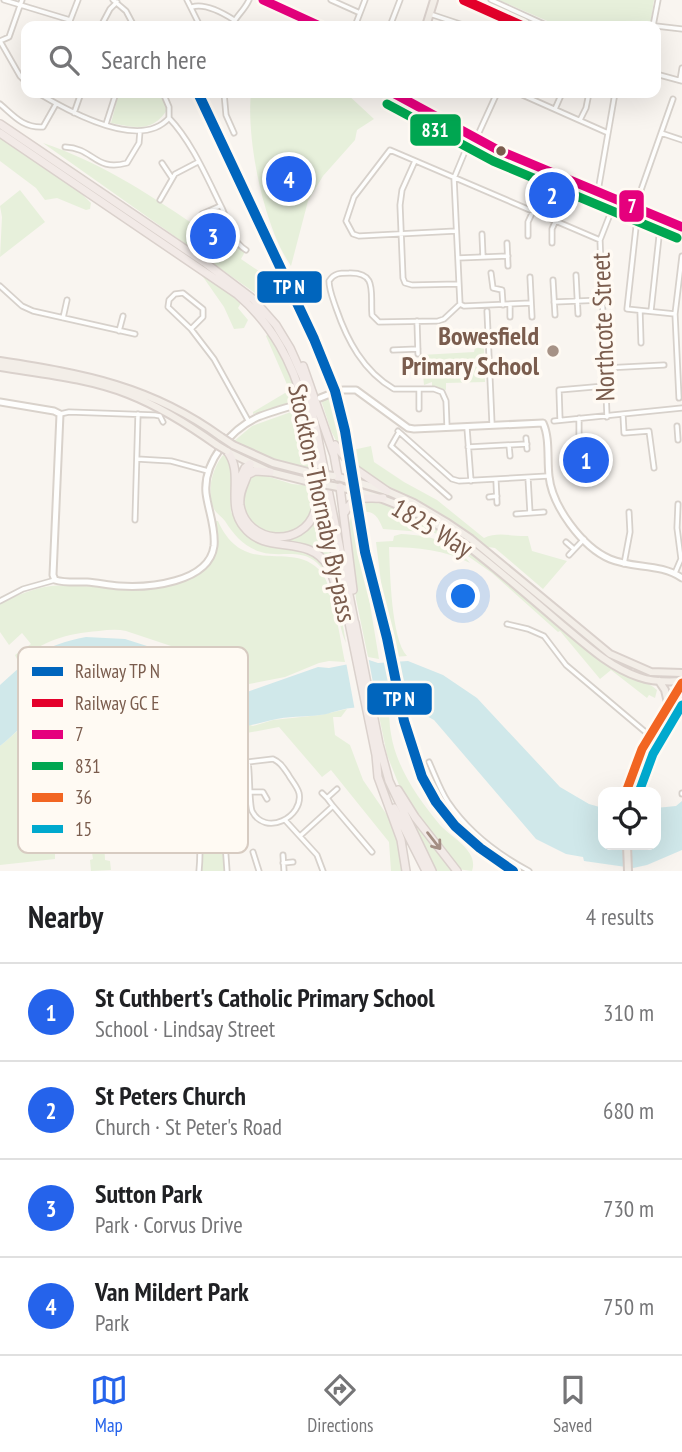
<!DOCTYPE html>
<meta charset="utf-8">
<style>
:root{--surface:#fff;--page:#f2f2f2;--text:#202124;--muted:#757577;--line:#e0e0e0;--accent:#2563eb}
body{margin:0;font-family:"PT Sans Narrow",sans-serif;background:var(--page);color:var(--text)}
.controls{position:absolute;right:21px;bottom:21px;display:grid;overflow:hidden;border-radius:14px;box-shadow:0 7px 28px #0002}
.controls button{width:63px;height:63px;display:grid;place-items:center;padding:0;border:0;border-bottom:2px solid var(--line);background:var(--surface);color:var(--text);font:35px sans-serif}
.you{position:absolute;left:464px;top:597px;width:24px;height:24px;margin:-18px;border:5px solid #fff;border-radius:50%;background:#1a73e8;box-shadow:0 0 0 10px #1a73e833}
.badge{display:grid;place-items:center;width:46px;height:46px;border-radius:50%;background:var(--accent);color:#fff;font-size:23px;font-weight:700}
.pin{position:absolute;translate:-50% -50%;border:4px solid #fff;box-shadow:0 2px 7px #0006}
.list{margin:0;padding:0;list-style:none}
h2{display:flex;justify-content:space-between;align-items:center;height:91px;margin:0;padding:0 28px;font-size:30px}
h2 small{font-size:23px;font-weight:400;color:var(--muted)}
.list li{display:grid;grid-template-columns:46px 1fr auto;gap:21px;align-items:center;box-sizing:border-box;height:98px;padding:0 28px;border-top:2px solid var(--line)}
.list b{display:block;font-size:26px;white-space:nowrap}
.list p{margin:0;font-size:23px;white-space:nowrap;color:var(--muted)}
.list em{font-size:23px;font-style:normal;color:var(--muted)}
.icon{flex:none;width:38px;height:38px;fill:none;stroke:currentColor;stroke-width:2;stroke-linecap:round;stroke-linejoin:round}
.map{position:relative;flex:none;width:682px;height:871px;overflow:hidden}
.search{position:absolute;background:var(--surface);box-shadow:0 7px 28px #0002;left:21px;right:21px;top:21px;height:77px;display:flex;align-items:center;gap:18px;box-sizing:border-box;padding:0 24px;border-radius:14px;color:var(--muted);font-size:26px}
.sheet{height:483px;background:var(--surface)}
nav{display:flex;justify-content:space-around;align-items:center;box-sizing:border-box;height:98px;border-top:2px solid var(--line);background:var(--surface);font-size:19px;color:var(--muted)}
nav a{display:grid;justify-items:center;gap:4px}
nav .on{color:var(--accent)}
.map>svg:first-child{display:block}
</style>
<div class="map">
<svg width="682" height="871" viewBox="0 0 682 871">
<rect width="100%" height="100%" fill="#f9f5f0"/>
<path fill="#e7f0db" d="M499,0H654L650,26H559Z
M119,93H163L169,107C153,133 138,128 111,123Z
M251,93H346L374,119L357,130L355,140L323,176L308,201L291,266C264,227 246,140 251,93Z
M0,137L78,190L91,203L90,209L86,210L57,198L45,200L36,188L0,161Z
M43,143C97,161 146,192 193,224L202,214L220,206L234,240L246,250L241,259L266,276L272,286L262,298Z
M20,190L45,222L0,257L2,217L0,206Z
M201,274L230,292L241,303L238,308L248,320L244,328L234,329L224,307Z
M269,333L275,340L297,390L296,393L289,389L266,336Z
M475,348H484L485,382L446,383V390L432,386V382L424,385L421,355L474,352Z
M285,393L298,399L293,405L253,414V412Z
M330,397L338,418L343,449L341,450L331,431L321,400Z
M302,408L311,470L287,466L233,442L252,426Z
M371,446L374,462L404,482L437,500L484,538C498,531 514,537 528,536L532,551L567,561L543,589L495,548L488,547L456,523L432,508L362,473L343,452Z
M225,453L230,458L234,477L230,492L231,512L243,530L316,556C337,578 341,614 346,643C335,618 338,582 317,563C301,548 280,558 261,552C244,547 234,535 225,521C222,517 216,513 214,509C206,491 212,467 225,453Z
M260,474L292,484L313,486C322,563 213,537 252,475Z
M239,485C241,493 237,505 242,516C254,545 298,548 314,521C320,511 318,499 320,490L337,578C329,567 324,554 309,547C297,540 284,543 271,540C245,536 233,509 239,485Z
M366,503C395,499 439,529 463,545L612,666C624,673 651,683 657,690L655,698L649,695L647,698L611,670L600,679L560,631L558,632L492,573L435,533L383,529C376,511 371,510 353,513Z
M352,514L353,523L357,526L379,659L368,657L356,599L349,533V524Z
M215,521H218C245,581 293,537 322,573C332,585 341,643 345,662L329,661L319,663L285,677L249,684L224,683L203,671L180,649L126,631C117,629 108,630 99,631C64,634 46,640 18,661L15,655L31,644L22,633L9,645L0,632V604C15,596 34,588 51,586C92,582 191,605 213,558C219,545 214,534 215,521Z
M401,534C428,535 453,541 470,563C445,550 417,547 389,547C390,571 391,639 407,656L393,657L391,650L394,646L383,598L376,542L393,541L394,536Z
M97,676H118L142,690L253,726L273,720L320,715L347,709L341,717H333L335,735L350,745L363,780L387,815L396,837L403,871H391L389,842L331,770L322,777L279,727L231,736L233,770L175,793L141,780L132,781L138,847L117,845L113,833L55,837V859L0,865V746C34,719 53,688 97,676Z
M377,706H388C390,716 389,725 391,734C396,767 419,800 440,825C452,838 479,851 472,871L457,869L401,790L387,755Z
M198,803L208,809H216L218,827L223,830L224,871H201C202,851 204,832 190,817V811Z
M405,807L453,871H435L405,810Z
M104,838L105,860L110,861L111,870L91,871L90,860L93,859L90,839Z"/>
<path fill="#d0e8ea" d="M86,637L125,639L147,646L180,662L198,679L234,692H247L318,667L329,668L369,660L378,663L408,661L443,675L477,698L560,787L589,804L603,808V845H656V808L676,806L682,801V850L647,865L633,868L584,861L583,857L566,854L536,839L434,720C410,705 379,704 351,708C340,709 330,714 320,715C304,717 288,716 272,720C256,724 241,729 225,727C212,726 200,724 188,719C159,706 133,673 99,676C58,679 30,723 0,746V685C31,657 44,645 86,637Z"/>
<path fill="#f9f5f0" d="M368,656L378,709L355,711L346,662Z
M387,659H393L403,712L397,711Z"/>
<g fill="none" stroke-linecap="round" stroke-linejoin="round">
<path stroke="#d9cfc7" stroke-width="5" stroke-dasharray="5 2.5" stroke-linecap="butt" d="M330,394L343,390"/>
<defs>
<path id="street" d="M4,0L70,20
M113,0L126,11L134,26
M187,0L200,26
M331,0L360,13
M491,0L548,26
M192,7C205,3 223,13 234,20
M430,14L466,26
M68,26L78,0
M101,26L110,9L117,2
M232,26C235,17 244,11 249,0
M355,26L365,0
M390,26L400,0
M653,26L658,0
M656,26L682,29
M0,41L9,37L22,0
M0,41L20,76L26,82
M656,74L682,81
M680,80L682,68
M38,93C68,111 140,151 169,118
M163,93L169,107V118
M224,93L226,115L234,133
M518,93L608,133
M0,104C14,116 23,128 43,127L56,104
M555,109L562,93
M74,113L81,93
M169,118C192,142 207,178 222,208C229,223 231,241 246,250
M580,120L586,108L589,93
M106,124L116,93
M661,133L682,140
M476,139L497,93
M65,147C94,148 95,172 127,163L139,143L140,131
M415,161L402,190L400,205L403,278L405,283L412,285L459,284
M162,163L172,178
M598,191L615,93
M160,200L175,174L198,162
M635,207L673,99
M638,209L627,309L675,314
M202,214L220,206
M456,231L359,236L353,234L346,221L354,197L390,150L600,240
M482,234L483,257
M528,236V222L533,211
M507,243L508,266
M552,243V229L565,200
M458,258L508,256
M491,273L493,288L502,290L503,305
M576,275L578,314
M530,277L532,317
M553,280L555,315
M0,286L22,306L33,311L135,334
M554,302L602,300
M460,304L454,178L471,137
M460,304L464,306L531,303
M510,304V317
M487,311L492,424
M640,311L641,343
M651,311L661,218
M63,318L67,300
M417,321L418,354
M191,329L203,317V309L183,293L175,294L169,300L168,307L191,329L214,359L249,422
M119,331L123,316
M393,350L418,349
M605,368L664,365
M419,390V409
M679,398L675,314L682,256
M60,414L69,412L155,415L160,416L163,422
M623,415L624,433L649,431L654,468
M607,417L600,240L616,199
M579,418V435
M560,420L559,390L605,386
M554,421L682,408
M677,426L678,440
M447,427L446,401L442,392L434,389H394C363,371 347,340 336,308C333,299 329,290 329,281C334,273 340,273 349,273C378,272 370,293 372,315L379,322L438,321L444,319L460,304
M467,428L471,481
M398,431L452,479L459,481L548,476
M399,432L391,446L449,497
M526,438L527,449
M509,445L510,456
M468,447L527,444
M137,459L171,461L208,471
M528,478L530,513
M496,481L497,503
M489,497L497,496
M516,514L544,512
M135,520L138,414
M566,542L574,549
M569,555L584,539
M624,564L630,532L629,512
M675,573L681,559L677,528L678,504
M0,601L23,589L55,580
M507,624L528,629L544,636L566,665L649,735
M273,759C280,762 283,767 288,774C291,780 297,786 299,793C304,817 265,837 252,811C249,803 250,773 248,762Z
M429,762C435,775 440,790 448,802C469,833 497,854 529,871
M240,763L248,762
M251,792H263L267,799
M322,793L327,798
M682,794V793
M333,806L327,798L337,789
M185,814L193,803L212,795
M285,820L317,855L323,871
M222,825L224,828L227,871
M139,832L137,805L141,803C189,810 204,819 199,871
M300,836L333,806L372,852
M158,849L159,844L199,847
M253,852L259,871
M283,855L284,871
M283,863L293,862"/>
<path id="secondary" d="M401,98L426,115L476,139L682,227
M343,390H356L408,428L414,429L543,423C550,438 547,459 549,476C552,506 582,547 610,559C634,569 660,563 682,578
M320,398L330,394
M0,402L54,411L60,414L53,575L55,580C65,583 76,582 87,582C98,583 108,585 119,586C148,588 209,583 214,546C216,528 208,510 206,493C203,462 231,429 258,417C271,412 285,408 299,404"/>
<path id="primary" d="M263,0L320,26
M426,26L434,0
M393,93L401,98L403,93
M0,361C84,374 151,386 221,437
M0,367C43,374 87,378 128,394C161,407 189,425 217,445
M233,445L273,463L308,472
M228,452L270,472L310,482
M335,476L387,491L414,503L446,522L471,539L610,654L651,672L682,673
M333,486C383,495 429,515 469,547C500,571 530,597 560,623C584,643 609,667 639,677C653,682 668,682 682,681
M659,681L665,690L668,703
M652,732L682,696
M626,792C635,752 659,717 682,683
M627,845L628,871"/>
<path id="highway" d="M0,124L204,262L253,299L276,325L290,348L303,377L315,424L355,625
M0,133L237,294C273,325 292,362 305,407L376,755L378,777L401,840L406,871
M303,366L334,455L338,477
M335,445L354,468L387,491
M227,451C245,474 225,504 244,527C266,556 308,533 328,566C336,580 338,598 342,612
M250,464C249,479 238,489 240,505C246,544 303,549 315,511C319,501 316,490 315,479
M249,474L255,471L270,472
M237,485L245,468L250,464
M340,487L353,590
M345,512C354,494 366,499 383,498
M355,623L379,744L389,781L432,871
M398,790L415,817L457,871
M394,808L426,871"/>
</defs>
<use href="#street" stroke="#d7d1cb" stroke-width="7"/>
<use href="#secondary" stroke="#d9d2cb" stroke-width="9"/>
<use href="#primary" stroke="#dad1cc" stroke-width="10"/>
<use href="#highway" stroke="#dad1cc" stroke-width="10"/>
<use href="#street" stroke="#fefefd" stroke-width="3.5"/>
<use href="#secondary" stroke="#fefefd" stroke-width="5"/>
<use href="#primary" stroke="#f3eee8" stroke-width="6"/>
<use href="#highway" stroke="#f2eae7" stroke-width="7"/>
<defs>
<path id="primary-bridge" d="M221,437L233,445
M217,445L227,451
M308,472L333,476
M310,482L333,486"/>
</defs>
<use href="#primary-bridge" stroke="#dad1cc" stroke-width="10" stroke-linecap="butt"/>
<use href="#primary-bridge" stroke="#f3eee8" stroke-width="6"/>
<defs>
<path id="bus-1" d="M263,0L320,26
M393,93L498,150L682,227"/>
<path id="bus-2" d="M387,104L493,161L677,238"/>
<path id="bus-3" d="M626,792L642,749L682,683"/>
<path id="bus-4" d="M639,792L653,754L682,705"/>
</defs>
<use href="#bus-1" stroke="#fffaf3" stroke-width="14"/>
<use href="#bus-2" stroke="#fffaf3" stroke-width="14"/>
<use href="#bus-3" stroke="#fffaf3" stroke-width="14"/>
<use href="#bus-4" stroke="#fffaf3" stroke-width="14"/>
<use href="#bus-1" stroke="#e5007d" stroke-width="9"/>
<use href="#bus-2" stroke="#00a651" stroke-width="9"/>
<use href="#bus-3" stroke="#f26522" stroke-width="9"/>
<use href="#bus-4" stroke="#00a9ce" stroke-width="9"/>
<defs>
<path id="rail-1" d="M198,93L314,339L335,391L345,431L365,552L387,638L404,721L422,777L436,802L455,826L480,848L513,871"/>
<path id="rail-2" d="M464,0L522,26"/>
</defs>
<use href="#rail-1" stroke="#fffaf3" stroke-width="16"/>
<use href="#rail-2" stroke="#fffaf3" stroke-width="16"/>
<use href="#rail-1" stroke="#0065bd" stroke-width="10"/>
<use href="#rail-2" stroke="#e4002b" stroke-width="10"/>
</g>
<defs><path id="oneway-shaft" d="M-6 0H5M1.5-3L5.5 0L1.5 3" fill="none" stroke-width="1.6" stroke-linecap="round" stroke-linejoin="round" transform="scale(1.75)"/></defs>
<use stroke="#a48e83" href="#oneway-shaft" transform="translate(434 841) rotate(52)"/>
<circle fill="#7a5c4d" stroke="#fffaf3" stroke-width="2.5" cx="501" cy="151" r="6"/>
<circle fill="#a69286" stroke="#fffaf3" stroke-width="2.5" cx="553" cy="351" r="7"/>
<g text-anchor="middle" stroke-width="7" stroke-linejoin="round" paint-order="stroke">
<g font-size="26" fill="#7a5c4d" stroke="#fffaf3">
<text transform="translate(603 327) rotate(-92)" y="9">Northcote Street</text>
<text transform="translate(322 503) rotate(78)" y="9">Stockton-Thornaby By-pass</text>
<text transform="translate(432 528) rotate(31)" y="9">1825 Way</text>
</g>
<g font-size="26" font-weight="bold" fill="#7a5c4d" stroke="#fffaf3" text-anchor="end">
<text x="539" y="345">Bowesfield<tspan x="539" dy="30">Primary School</tspan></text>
</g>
</g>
<rect x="18" y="647" width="230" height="206" rx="10" fill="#fffaf3" stroke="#d7cbc1" stroke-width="2"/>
<rect x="32" y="667" width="31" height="9" fill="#0065bd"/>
<rect x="32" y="699" width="31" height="8" fill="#e4002b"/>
<rect x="32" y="730" width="31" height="9" fill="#e5007d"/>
<rect x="32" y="762" width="31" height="8" fill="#00a651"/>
<rect x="32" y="793" width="31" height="9" fill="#f26522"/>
<rect x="32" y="825" width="31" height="8" fill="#00a9ce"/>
<g font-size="19" fill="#7a5c4d">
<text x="75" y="678">Railway TP N</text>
<text x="75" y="710">Railway GC E</text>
<text x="75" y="741">7</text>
<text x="75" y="773">831</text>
<text x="75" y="804">36</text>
<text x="75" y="836">15</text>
</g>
<g stroke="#fffaf3" stroke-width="2.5">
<rect x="409" y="113" width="53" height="34" rx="7" fill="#00a651"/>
<rect x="618" y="189" width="27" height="34" rx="7" fill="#e5007d"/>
<rect x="256" y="270" width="67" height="34" rx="7" fill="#0065bd"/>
<rect x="366" y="682" width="67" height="34" rx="7" fill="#0065bd"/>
</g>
<g font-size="19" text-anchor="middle" font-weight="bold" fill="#fff">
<text x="435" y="137">831</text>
<text x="632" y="213">7</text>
<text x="289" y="294">TP N</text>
<text x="399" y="706">TP N</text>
</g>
</svg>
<div class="controls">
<button><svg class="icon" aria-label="locate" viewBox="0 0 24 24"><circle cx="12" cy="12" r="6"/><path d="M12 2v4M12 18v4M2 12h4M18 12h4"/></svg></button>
</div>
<div class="you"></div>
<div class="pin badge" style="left:586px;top:460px">1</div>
<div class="pin badge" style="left:552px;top:195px">2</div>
<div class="pin badge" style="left:213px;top:236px">3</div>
<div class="pin badge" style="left:289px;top:179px">4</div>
<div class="search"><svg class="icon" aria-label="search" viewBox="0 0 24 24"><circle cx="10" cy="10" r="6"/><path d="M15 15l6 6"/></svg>Search here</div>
</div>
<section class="sheet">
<h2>Nearby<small>4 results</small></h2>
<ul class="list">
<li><span class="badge">1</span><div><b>St Cuthbert's Catholic Primary School</b><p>School · Lindsay Street</p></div><em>310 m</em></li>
<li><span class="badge">2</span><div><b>St Peters Church</b><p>Church · St Peter's Road</p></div><em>680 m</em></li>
<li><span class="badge">3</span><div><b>Sutton Park</b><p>Park · Corvus Drive</p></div><em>730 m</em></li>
<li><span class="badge">4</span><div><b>Van Mildert Park</b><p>Park</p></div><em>750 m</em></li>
</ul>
</section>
<nav>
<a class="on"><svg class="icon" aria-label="map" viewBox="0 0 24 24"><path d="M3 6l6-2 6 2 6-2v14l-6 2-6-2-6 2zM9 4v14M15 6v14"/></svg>Map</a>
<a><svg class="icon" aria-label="directions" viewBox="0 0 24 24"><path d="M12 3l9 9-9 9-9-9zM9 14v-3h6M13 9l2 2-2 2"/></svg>Directions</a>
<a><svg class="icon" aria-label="saved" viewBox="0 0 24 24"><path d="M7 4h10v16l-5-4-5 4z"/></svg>Saved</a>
</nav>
